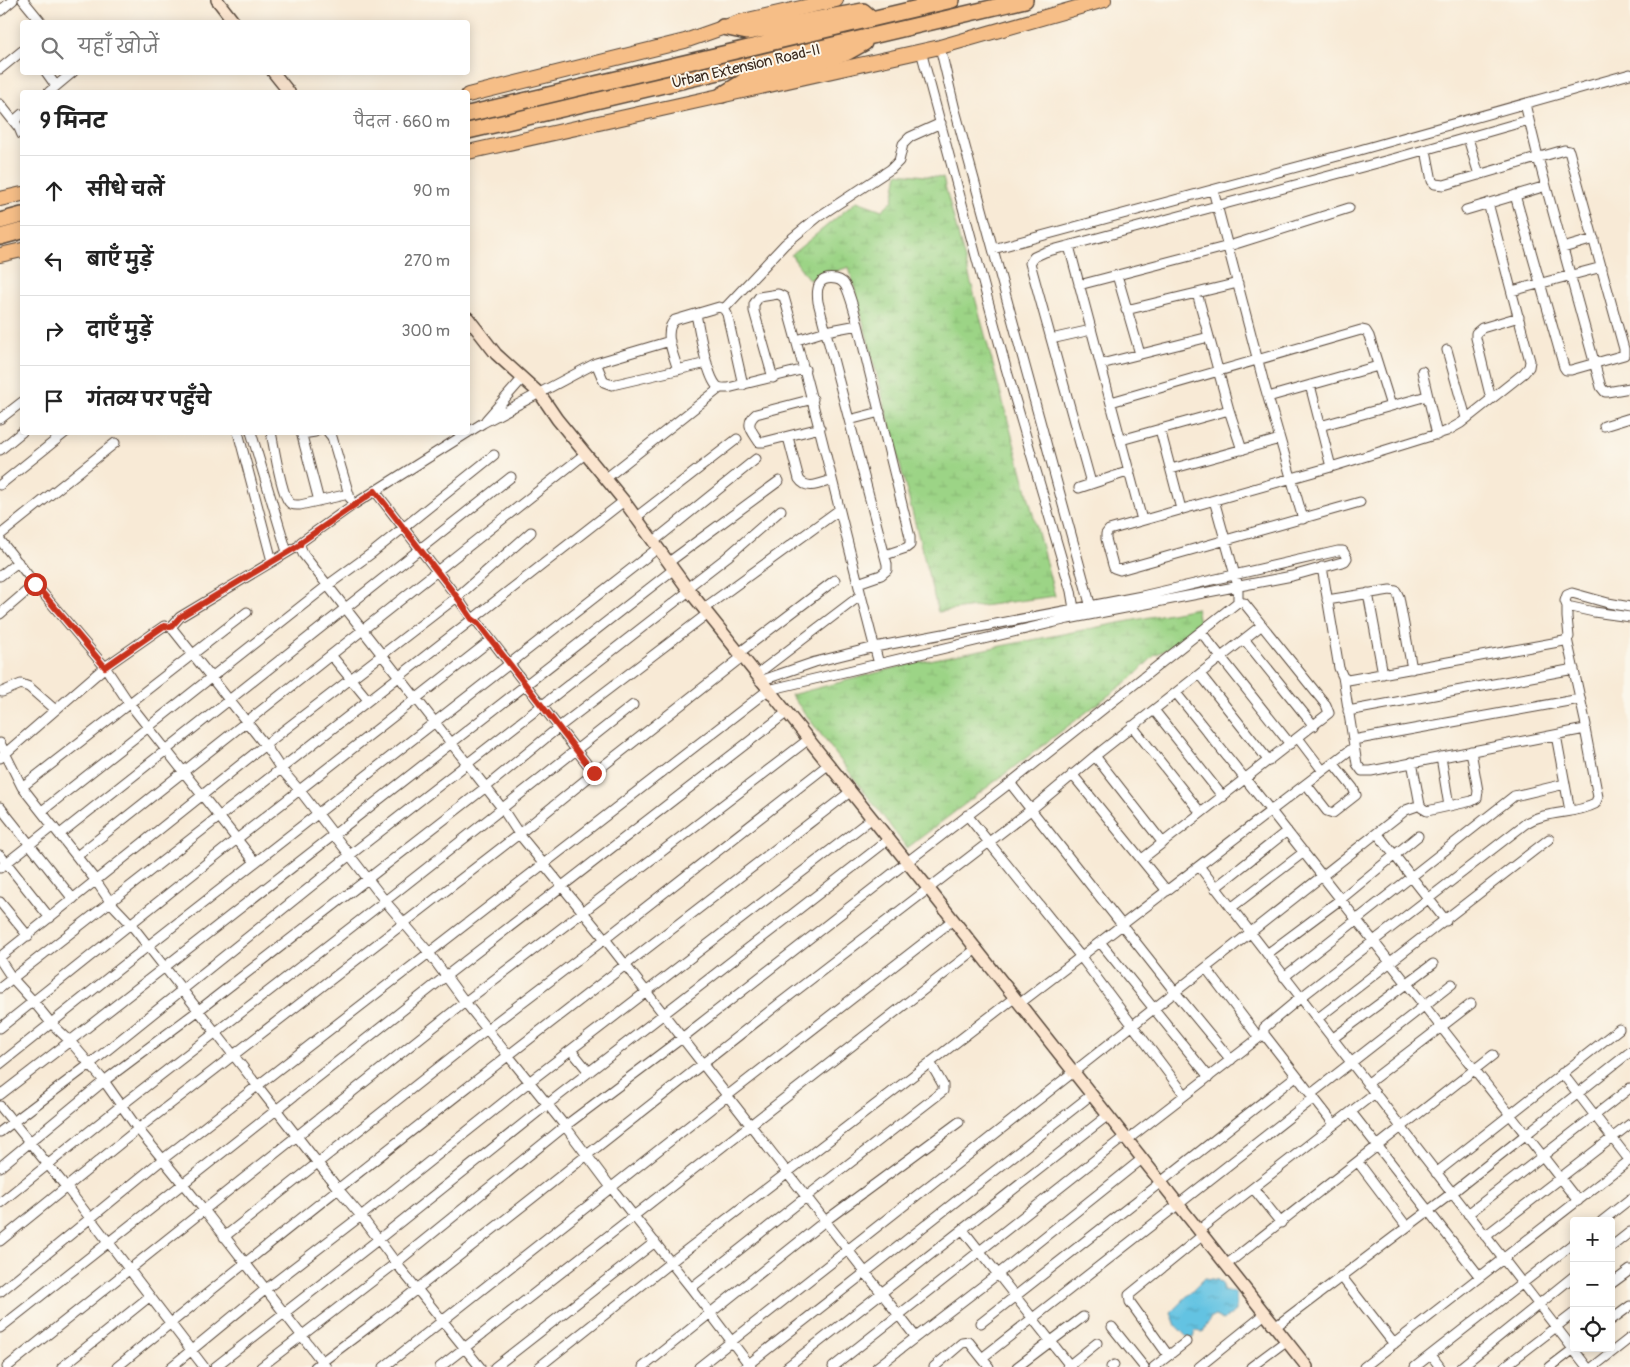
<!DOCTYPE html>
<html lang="hi">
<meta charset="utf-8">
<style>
:root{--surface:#fff;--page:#f6f6f6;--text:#222;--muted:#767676;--line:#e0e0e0}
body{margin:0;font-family:Pangolin,"Playpen Sans Deva",sans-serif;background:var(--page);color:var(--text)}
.controls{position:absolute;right:15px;bottom:15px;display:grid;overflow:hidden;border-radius:5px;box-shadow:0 2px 12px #0003}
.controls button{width:45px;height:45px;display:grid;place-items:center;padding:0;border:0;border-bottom:1px solid var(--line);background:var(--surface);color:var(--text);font:25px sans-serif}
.stop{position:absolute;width:15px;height:15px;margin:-11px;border:4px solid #c8321e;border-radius:50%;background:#fff}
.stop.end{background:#c8321e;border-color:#fff;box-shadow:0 1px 5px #0008}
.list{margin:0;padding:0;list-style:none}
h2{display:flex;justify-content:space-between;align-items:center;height:65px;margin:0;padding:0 20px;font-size:21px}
h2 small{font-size:16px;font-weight:400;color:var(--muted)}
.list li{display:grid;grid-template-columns:32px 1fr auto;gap:15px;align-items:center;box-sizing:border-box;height:70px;padding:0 20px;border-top:1px solid var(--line)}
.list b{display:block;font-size:19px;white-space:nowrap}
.list em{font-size:16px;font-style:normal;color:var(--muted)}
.icon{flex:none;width:28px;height:28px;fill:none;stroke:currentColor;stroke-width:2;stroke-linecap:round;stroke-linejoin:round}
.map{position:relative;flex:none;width:1630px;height:1367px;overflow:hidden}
.search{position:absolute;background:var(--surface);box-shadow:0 2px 12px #0003;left:20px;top:20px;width:450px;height:55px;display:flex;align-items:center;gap:12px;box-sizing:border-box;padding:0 18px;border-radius:5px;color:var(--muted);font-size:19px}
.panel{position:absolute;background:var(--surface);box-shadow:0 2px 12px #0003;left:20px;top:90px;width:450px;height:345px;border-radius:5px}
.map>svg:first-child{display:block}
</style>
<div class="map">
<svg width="1630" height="1367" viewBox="0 0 1630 1367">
<defs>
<pattern id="wetland-marsh" width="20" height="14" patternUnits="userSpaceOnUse" patternTransform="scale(1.25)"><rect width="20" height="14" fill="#9cd486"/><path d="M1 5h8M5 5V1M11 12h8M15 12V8" fill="none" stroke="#87b673"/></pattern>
<pattern id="water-ripples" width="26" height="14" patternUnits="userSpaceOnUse" patternTransform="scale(1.25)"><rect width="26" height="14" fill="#64c3e2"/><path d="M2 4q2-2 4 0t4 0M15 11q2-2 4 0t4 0" fill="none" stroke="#549fb7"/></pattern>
</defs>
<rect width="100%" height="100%" fill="#fbf7ec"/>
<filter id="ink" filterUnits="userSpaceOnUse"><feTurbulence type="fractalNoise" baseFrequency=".02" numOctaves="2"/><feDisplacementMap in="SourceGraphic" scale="10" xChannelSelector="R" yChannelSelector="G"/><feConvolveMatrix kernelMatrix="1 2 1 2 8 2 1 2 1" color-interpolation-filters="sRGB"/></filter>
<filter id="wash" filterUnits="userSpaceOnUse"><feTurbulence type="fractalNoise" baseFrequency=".0096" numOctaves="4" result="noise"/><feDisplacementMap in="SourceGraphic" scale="20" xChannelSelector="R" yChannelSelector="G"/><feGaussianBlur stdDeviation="1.12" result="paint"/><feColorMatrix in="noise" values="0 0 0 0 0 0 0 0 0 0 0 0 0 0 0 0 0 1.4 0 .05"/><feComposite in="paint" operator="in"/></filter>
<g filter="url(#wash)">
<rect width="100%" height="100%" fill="#f8ead6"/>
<path fill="url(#wetland-marsh)" stroke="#6c7f52" d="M898,173L943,178L1055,596L938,612L849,267L809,280L791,255L857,201L882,210L893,200Z
M1196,608L1201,632L1155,655L1133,677L907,848L791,695L914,663Z"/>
<path fill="url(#water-ripples)" stroke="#507680" d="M1205,1278L1218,1280L1223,1285V1290L1236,1293V1311L1223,1320L1215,1316L1211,1317L1203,1332L1195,1331L1193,1338H1188L1176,1326L1171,1312Z"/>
</g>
<g filter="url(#ink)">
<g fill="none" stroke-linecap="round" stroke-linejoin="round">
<defs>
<path id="street" d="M23,0L41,22
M0,11L13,0
M940,47L955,110L1092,611
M921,51L1006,368L1071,591L1075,615
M0,69L22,51
M46,72L56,86
M49,92L73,72
M0,104L19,128L22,135
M1525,104L1539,161L1601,387L1605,392H1607L1630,388
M14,121L22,114
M1468,138L1479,175
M1426,150L1432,181L1435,184L1444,185L1564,150L1569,151L1624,349V355L1571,370H1566L1564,367L1515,195
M1213,190L1263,380L1303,519
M1466,210L1546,186
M1069,246L1142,520
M1563,248L1594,239
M993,249L1349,153L1630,74
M1117,275L1140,354
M1079,285L1229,246L1349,208
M1512,291L1602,267
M1197,293L1229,410L1242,450
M724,309L785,244L818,217L891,169L899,161L903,144L910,137L941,123
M1126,310L1238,283
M696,314C699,329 707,377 717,386C720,389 724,388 728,388L805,369
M1051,339L1091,330
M797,340L826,331L858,325
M1447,350L1466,418
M596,363L670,341
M707,363L612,385L604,382L596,363L483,423L353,505L301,542L300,545L303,554L502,808L519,834L605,939L915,1336
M1101,364L1209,337
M678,370C674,356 662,331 675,320L719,307L724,309L727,314L743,385
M1422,371L1437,435
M773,378L754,311V304L759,297L778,294L784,297C819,418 846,542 879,664
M1310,385L1331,467
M1268,397L1378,366
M813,399L756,414C744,424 752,431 759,442H764L820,428
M1491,399L1476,338V333L1482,328L1519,317
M1111,402L1361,330L1366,331L1369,336L1391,406
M0,419L22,402
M486,420L522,379
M849,420L880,412
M1320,426L1427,396
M1604,426L1630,418
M1160,429L1181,509
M238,432L272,561
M251,432L287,552
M271,432C274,446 281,493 289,502C292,506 296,505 300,505L349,494
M301,432L319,501
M328,432L332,437L350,498
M302,434L315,432
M788,437L799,479C807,491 821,483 832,480
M1121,440L1229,410
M0,450L22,432
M1171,469L1280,439
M605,479L720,388
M1091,483L1030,263L1034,257L1045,252L1396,158L1529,120
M0,485L66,432
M1079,488L1130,471
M375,491L457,597L472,619L478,623L594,773
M1214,500L1238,586V602
M1360,502L1120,570L1114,568L1113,565L1106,539V534L1109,530L1331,467L1447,431L1461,423L1524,373L1529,367L1530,361L1488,203
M635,518L737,439
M0,535L115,443
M0,540L35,584L105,667L129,703L255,862
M653,542L756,459
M669,562L779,481
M1322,567L1339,668L1343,677L1348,680L1564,641L1569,637L1567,617V606
M0,576L18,562
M858,583L881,575L887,570V564L818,302C816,288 818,276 836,279C842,280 845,284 847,289C857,314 862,343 869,370C883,425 896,481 910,537V545L906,548L885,555
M687,588L727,557L781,510
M1368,593L1383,674
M1327,600L1390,590L1396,591L1399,597L1412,669
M1630,607L1608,603L1572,593L1567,595L1565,601L1567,606L1594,612L1630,617
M703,609L839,510
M0,614L35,584
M171,627L180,617L300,545
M1201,632L1290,744
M1244,639L1314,726
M739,653L835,580
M331,655L368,700
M1200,674L1269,761
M756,675L861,595
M1343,677L1357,764L1362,771H1371L1585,729L1586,725L1567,639
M2,692L21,684L29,687L54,709
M1176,693L1271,811L1578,1201
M1154,710L1223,797
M1348,711L1574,669
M1132,726L1201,813
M1556,735L1570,811
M1298,738L1323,771
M1353,740L1580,699
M0,743L22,787L96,881L111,903L130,923L339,1190L361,1216L396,1263L480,1367
M1095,756L1163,843
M1441,757L1449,806
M0,758L105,667L164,626L171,627L265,745L281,769L301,792L385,901L426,949L465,1002L565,1126L610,1186L691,1288L751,1367
M1412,762L1420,805L1422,808L1427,811L1472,801L1477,798L1478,791L1471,751
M1072,774L1167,891
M1010,783L1175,992L1231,1060
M1306,784L1327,811L1333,813L1356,795L1353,788L1333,763
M22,787L247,612
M0,807L73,899
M42,811L328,585L372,553L494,455
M967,815L1081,957L1185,1095
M1377,833L1446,921
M60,834L511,477
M0,855L50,918
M77,856L585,454
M1199,866L1587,1367
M0,868L53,826
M1215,888L1287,831
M0,902L28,936
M1231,908L1304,852
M1100,942L1209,1077
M1267,954L1341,899L1418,836
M0,957L265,745L457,597L531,532
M0,960L12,978L33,1001L51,1023L70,1041L104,1081L138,1129L205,1211L326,1367
M1206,968L1259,1038
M1284,977L1514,796L1565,784
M0,988L624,501
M1019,1004L1354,747
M1317,1019L1549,839
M0,1028L237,839L491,640
M1332,1039L1433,964
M571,1050L589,1072
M0,1064L148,946L658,548
M1562,1073L1630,1161
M1367,1084L1471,1004
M1311,1094L1452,984
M0,1095L70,1041L674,569
M0,1106L67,1188L204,1367
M1351,1112L1480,1277
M1334,1124L1264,1034V1028L1300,998L1525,824C1545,810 1574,815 1595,804L1598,797L1585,729
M0,1132L90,1064L350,855L689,591
M1127,1140L1264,1034
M1358,1162L1407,1227
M0,1167L104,1081L199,1010L486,787L559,727L707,614
M1436,1173L1619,1029
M1253,1188L1281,1223
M0,1203L122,1105L385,901L633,705
M1468,1214L1630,1088
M1602,1221L1630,1199
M963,1230L1071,1367
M1199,1230L1375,1093
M1485,1236L1630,1124
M224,1237L487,1029L605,939L829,764
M0,1241L138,1129L519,834L594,773L742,657
M1611,1247L1630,1232
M1226,1265L1493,1055
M1341,1276L1394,1344
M1611,1284L1630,1270
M691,1288L806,1197L943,1091V1085L931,1064
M0,1292L163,1159L768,690L1068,619L1292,576L1342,562L1345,561L1347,558L1343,551H1338L1142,596L875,647L815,662L760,681
M1611,1320L1630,1306
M981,1323L1296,1076
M1112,1327L1144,1367
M1275,1327L1452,1193L1630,1052
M0,1328L446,976L786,713
M1168,1355L1130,1302L1129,1295L1203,1235
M1431,1355L1440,1367
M982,1358L1314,1098
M7,1367L465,1002L809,739
M62,1367L149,1297
M117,1367C357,1170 604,981 850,792
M171,1367L266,1289L361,1216L529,1082L871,819
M215,1367L379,1239L549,1103L888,840
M261,1367L396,1263L565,1126L682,1038L907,862L1010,783L1238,602L1244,603L1326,705L1329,713L1142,859
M315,1367L375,1322L780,1003L1032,809L1095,756L1262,625
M384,1367L727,1096L953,920
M440,1367L976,949
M495,1367L655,1242
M539,1367L671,1262L1014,998
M643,1367L825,1221L959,1122
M699,1367L1406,810L1420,805
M745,1367L1091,1095
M787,1367L1107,1116
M833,1367L1124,1137
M877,1367L998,1274L1142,1159
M934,1367L962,1343L969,1342L989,1367
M1017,1367L1083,1317
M1067,1367L1097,1343
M1111,1367L1114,1365
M1154,1367L1186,1342
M1199,1367L1265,1314
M1251,1367L1286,1341
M1364,1367L1630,1160
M1415,1367L1574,1243
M1461,1367L1574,1276
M1504,1367L1574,1313
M1550,1367L1575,1348
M1593,1367L1630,1338"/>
<path id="secondary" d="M217,0L234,22
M273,72L289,92
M468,318L496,354L540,394L557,419L624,501L687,588L928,888L1307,1367"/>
<path id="primary" d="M468,95L685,41L739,22L836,0
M468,152L940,47L1104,0
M0,199L22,194
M0,255L22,250"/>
<path id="highway" d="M723,27L747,32L863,11L870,17
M722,95L748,79L789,70L846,53L864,43
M468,114L952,0
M468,131L1025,0
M0,221L22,215
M0,237L22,231"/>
</defs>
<use href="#street" stroke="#57473a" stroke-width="11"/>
<use href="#secondary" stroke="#57473a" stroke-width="14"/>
<use href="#primary" stroke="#57473a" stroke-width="16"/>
<use href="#highway" stroke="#57473a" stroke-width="18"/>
<use href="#street" stroke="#fff" stroke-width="9"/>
<use href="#secondary" stroke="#fbe5cf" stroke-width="11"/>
<use href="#primary" stroke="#f6be87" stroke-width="14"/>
<use href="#highway" stroke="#f6be87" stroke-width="15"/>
</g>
</g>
<g fill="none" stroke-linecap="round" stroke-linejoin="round" filter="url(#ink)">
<path stroke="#c8321e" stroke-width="6" d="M35,584L105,667L164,626L171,627L180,617L300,545L301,542L375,491L457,597L472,619L478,623L594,773"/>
</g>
<g text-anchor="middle" stroke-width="4" stroke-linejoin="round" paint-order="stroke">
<g font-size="15" fill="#3b2a1e" stroke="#fbf7ec">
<text transform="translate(746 66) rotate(-13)" y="5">Urban Extension Road-II</text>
</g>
</g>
</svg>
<div class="controls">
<button>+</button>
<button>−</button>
<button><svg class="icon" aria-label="locate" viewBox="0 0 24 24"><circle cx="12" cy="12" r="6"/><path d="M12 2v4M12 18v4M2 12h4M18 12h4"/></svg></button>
</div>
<div class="stop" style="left:35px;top:584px"></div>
<div class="stop end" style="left:594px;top:773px"></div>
<div class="search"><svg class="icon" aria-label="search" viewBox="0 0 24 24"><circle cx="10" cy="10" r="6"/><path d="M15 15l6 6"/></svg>यहाँ खोजें</div>
<section class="panel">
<h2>9 मिनट<small>पैदल · 660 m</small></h2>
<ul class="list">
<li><svg class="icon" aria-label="ahead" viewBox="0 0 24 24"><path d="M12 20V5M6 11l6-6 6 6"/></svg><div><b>सीधे चलें</b></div><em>90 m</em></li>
<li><svg class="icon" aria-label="left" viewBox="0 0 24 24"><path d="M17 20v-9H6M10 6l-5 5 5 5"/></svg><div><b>बाएँ मुड़ें</b></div><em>270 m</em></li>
<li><svg class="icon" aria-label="right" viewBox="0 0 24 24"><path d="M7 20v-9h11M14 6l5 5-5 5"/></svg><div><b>दाएँ मुड़ें</b></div><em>300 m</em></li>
<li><svg class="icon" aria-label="arrive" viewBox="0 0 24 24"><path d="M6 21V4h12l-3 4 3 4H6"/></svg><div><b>गंतव्य पर पहुँचे</b></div></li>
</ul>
</section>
</div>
